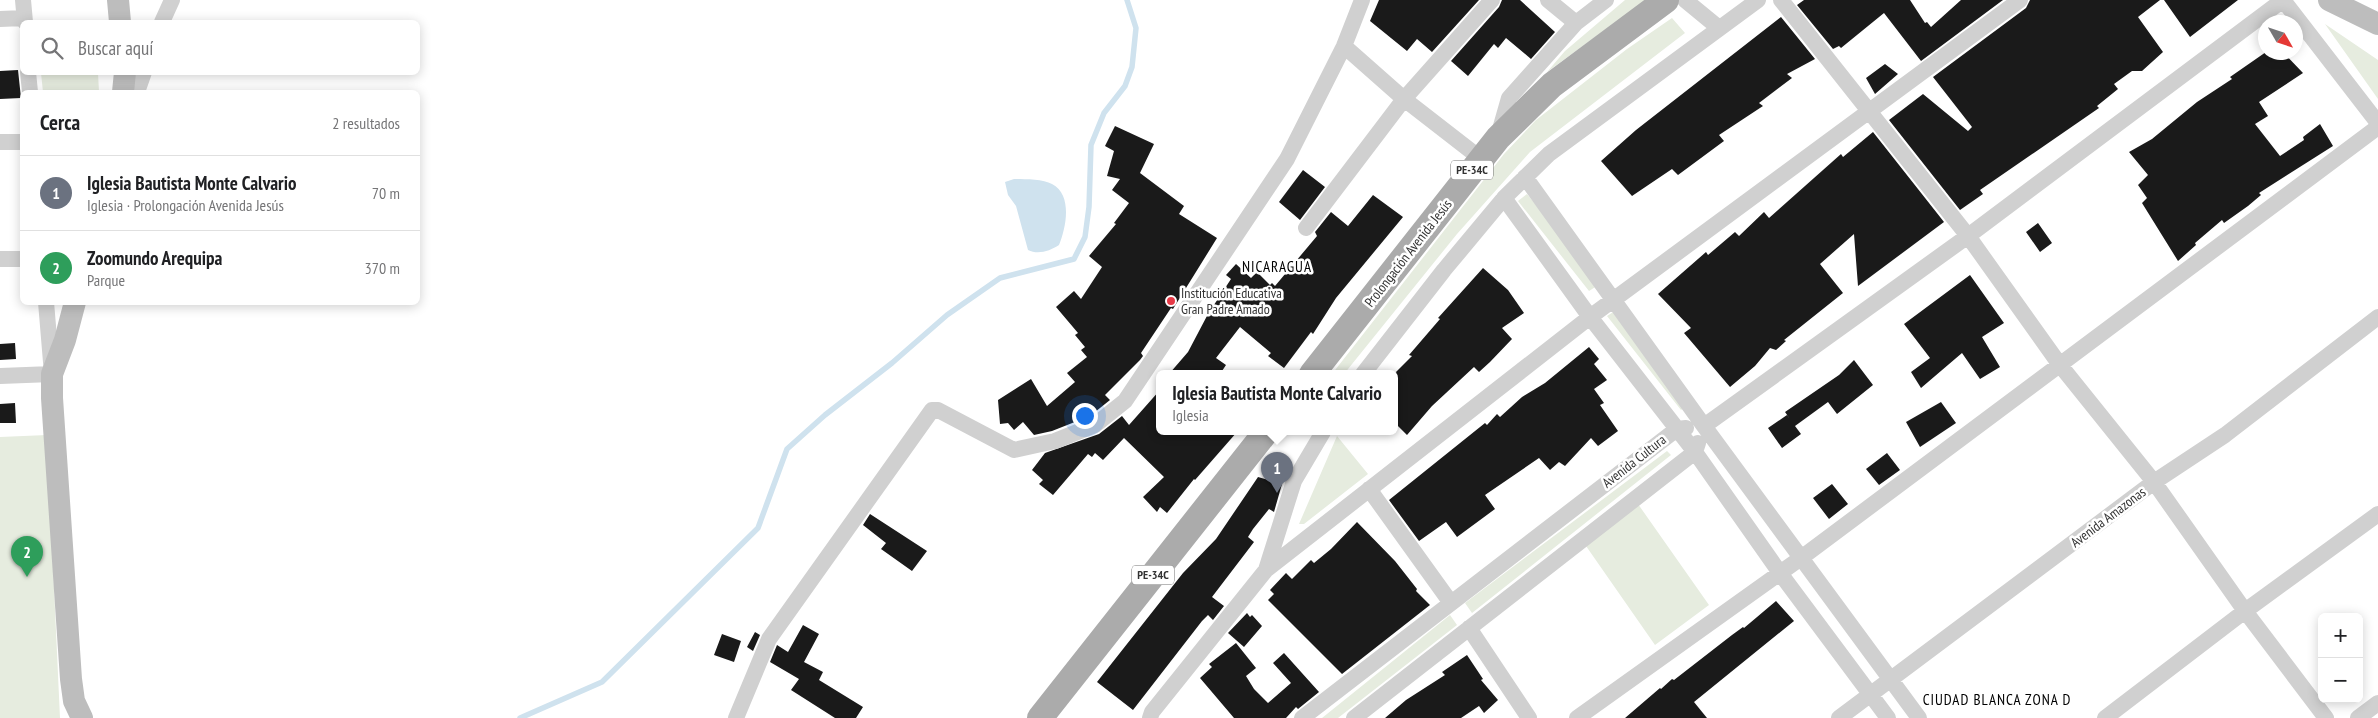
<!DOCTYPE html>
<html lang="es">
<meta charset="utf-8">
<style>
:root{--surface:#fff;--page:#f2f2f2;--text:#202124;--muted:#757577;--line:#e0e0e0;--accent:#0b8043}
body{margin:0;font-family:"PT Sans Narrow",sans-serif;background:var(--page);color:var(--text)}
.controls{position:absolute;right:15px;bottom:15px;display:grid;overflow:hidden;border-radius:8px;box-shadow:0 2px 12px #0003}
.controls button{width:45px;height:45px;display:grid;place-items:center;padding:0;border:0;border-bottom:1px solid var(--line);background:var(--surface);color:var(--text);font:25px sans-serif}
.compass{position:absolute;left:2258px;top:15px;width:45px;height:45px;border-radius:50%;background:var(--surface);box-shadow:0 2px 12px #0003;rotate:129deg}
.you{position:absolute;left:1084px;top:415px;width:18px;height:18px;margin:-12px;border:4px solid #fff;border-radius:50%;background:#1a73e8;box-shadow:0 0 0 8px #1a73e833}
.badge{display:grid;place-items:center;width:32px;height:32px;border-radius:50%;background:var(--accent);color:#fff;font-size:16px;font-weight:700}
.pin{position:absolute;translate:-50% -41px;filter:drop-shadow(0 1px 2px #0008)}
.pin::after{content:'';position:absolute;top:26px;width:18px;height:15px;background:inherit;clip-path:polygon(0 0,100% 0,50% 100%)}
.popup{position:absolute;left:1156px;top:370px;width:242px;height:65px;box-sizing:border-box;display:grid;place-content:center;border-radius:8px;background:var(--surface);filter:drop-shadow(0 1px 4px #0005);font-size:16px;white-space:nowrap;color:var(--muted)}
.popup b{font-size:19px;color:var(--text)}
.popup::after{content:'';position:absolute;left:50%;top:100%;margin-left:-10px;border:10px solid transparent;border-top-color:var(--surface)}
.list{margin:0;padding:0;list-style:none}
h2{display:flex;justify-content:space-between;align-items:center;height:65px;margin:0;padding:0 20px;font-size:21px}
h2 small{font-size:16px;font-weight:400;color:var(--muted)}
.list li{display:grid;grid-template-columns:32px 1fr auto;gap:15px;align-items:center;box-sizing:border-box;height:75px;padding:0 20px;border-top:1px solid var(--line)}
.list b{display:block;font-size:19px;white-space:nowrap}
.list p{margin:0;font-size:16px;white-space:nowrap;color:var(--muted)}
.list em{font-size:16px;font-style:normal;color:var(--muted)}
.icon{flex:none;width:28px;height:28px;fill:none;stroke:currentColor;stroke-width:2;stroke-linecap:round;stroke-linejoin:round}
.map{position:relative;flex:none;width:2378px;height:718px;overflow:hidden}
.search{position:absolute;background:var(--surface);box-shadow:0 2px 12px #0003;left:20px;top:20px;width:400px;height:55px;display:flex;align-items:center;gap:12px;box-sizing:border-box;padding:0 18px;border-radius:8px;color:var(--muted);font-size:19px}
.panel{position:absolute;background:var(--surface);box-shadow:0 2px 12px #0003;left:20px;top:90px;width:400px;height:215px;border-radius:8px}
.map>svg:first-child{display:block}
</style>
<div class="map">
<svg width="2378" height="718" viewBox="0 0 2378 718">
<rect width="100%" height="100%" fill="#fff"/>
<path fill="#e6ecdf" d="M1625,0H1646L1547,72L1565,51Z
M1672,18L1685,33L1530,152L1457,234L1344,374H1332L1504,154L1536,120L1627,49Z
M2325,24L2378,60V99Z
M41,73H98L99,92H43Z
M1527,194L1600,284L1589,291L1518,201Z
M1618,309L1690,403L1681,410L1607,316Z
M47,435L60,718H0V437Z
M1337,436L1368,474L1304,524H1299Z
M1667,451L1671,455L1472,613L1465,603Z
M1638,504L1709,605L1655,645L1586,546Z
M1450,615L1457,625L1338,718H1322Z"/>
<path fill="#cfe2ee" d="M1014,179C1024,179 1043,179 1052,184C1073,195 1066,228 1059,245C1050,251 1038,255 1028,250L1016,206L1008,195L1005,182Z"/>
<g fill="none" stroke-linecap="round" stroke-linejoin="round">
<path stroke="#cfe2ee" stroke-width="5.5" d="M520,718L602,682L758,528L787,449L825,415L892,363L947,315L1000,278L1074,259L1085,237L1089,207L1091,145L1104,113L1125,86L1132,67L1136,28L1127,0"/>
</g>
<path fill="#1a1a1a" d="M1379,0H1479L1432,52L1417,39L1407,51L1370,21Z
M1502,0H1520L1555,32L1531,59L1506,38L1498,48L1494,44L1468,76L1451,61L1499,7Z
M1804,0H1910L1925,23L1927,22L1931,27L1961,0H2003L1921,61L1884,13L1841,48L1839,46L1833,49L1797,5Z
M2030,0H2160L2138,17L2163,52L2142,71H2132L2114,84L2118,89L2097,106L2099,108L1980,190L1983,194L1960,210L1889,120L1923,94L1968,131L1972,127L1933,77L2026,8Z
M2164,0H2238L2190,37Z
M1781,17L1815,59L1787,74L1792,78L1759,103L1763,106L1719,135L1724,141L1678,175L1672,169L1632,196L1601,161L1636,130Z
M2266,52H2283L2303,73L2259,102L2268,116L2255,124L2280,156L2304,140L2303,137L2320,124L2333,146L2259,193L2261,195L2248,206L2224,223L2222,220L2195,243L2196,245L2178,261L2142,203L2147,198L2138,185L2148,175L2129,152L2152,139L2197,102L2232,79L2230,77Z
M1885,64L1898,74L1875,94L1866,78Z
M18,70L21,98L0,99V71Z
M1115,126L1154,144L1140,173L1184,206L1179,214L1217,238L1173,309L1171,308L1141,353L1143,356L1140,360L1105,395L1110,400L1090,416L1052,431L1034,435L1023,422L1014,430L1008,423L1000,424L998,400L1031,379L1047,406L1075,382L1067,373L1087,357L1081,350L1085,347L1075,335L1078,333L1056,307L1074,291L1081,299L1102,267L1089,256L1116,224L1114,223L1129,203L1112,190L1120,179L1107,176L1114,151L1105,146Z
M1873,132L1944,222L1858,286L1854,234L1820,264L1843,293L1784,340L1786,341L1776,350L1770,348L1755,366L1730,387L1684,333L1691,328L1658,294L1706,252L1708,255L1735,232L1739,236L1764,212L1769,218L1841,154L1843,157Z
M1303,170L1325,187L1300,220L1279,202Z
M1373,195L1403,217L1336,298L1313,334L1311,332L1284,368L1268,356L1271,353L1240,327L1216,358L1226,365L1220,374H1169L1188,352L1208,314L1231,279L1226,275L1236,264L1251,278L1257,272L1270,285L1272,283L1275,286L1317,236L1315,232L1331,212L1348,226Z
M2038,223L2052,243L2040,252L2026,232Z
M1483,268L1508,290L1524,313L1502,328L1512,339L1490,362L1479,372L1474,367L1432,406L1407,435L1394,422V374L1412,356L1409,355L1440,319L1438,318Z
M1970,275L2004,323L1982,337L2000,367L1980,379L1962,353L1921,388L1911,372L1930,358L1904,324Z
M15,343L16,359L0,360V344Z
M1589,347L1599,359L1594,364L1607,380L1594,389L1604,403L1600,405L1618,431L1598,446L1591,438L1565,466L1559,462L1550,470L1539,458L1485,495L1495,509L1457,537L1446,522L1419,541L1389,500L1485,423L1487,425L1497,414L1500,417L1522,397L1545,383Z
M1854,360L1873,385L1837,414L1828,402L1795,426L1801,434L1782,448L1768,428L1787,415L1790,419L1785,412L1839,375Z
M1160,390V432H1237L1195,480L1194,479L1167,513L1160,507L1157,512L1143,497L1164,477L1124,438L1103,460L1095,453L1092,457L1088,454L1053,495L1039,484L1043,480L1032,470L1045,453L1099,434L1122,416L1129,425Z
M1941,402L1956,423L1920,447L1906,422Z
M15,403L16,423H0V404Z
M1887,453L1900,470L1879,485L1866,469Z
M1258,477L1282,484L1274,512L1269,509L1253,529L1248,537L1254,542L1212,597L1224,606L1213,620L1208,615L1202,621L1133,710L1097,682L1183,573L1216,539Z
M1832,484L1848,504L1829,519L1813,498Z
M870,514L927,551L912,571L881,549L886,543L863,525Z
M1357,522L1395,561L1417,589L1416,591L1430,605L1342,674L1268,600L1274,594L1270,590L1286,573L1292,579L1311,560L1314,563L1331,549Z
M1776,601L1794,621L1694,702L1707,718H1625L1660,688L1661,689L1672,679L1674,680L1732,635L1743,627L1744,628Z
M1247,613L1250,617L1252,615L1262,626L1244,647L1228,633Z
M803,625L819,634L804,662L823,672L819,680L863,707L856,718H835L791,690L799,679L770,662L777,645L788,652Z
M755,632L760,635L753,651L747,647Z
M722,634L741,641L734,662L714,655Z
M1236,643L1256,668L1246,676L1254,689L1268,703L1291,683L1273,663L1284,653L1319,692L1298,709L1296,707L1286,718H1234L1200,678L1212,667L1209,664Z
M1467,655L1483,679L1481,680L1498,700L1484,713L1479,706L1461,718H1385L1406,700L1445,675L1442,672Z"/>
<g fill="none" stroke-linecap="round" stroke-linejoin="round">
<path stroke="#d0d0d0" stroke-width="16" d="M23,0L25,22
M1548,0L1576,23
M1685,0L1719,28
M1781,0L1968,236L2060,365L2154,482L2245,611L2326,718
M2283,0L2378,123
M0,19L24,18
M162,22L172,0
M1344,46L1404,99L1480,158
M28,72L30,92
M137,92L144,72
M1499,133L1509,98L1576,23L1606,0
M0,142H22
M1525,177L1704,426L1919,718
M1504,198L1590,317L1695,452L1780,573L1888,718
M1306,228L1404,99L1492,0
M0,259H22
M1363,374L1444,270L1504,198L1549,154L1758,0
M0,376L52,374L46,302
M1704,426L1968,236L2283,0
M1369,489L1451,603
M1266,570L1590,317L2020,0
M1469,628L1529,718
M736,718L769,639L932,410H938L1014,450L1055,441L1095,425L1125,401L1287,159L1344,46L1362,0
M1150,718L1152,712L1266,570L1294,481L1323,432
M1302,718L1677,429L1686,428
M1354,718L1695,452L1698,443
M1577,718L1801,558L2378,127
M1839,718L2154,482L2225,435L2378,317
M2105,718L2245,611L2378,514
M2358,718L2378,703"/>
<path stroke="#bdbdbd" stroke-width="22" d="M118,0L120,22
M2329,0L2378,24
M123,92L125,72
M75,302L65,340L52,374V398L71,679L74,701L82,718"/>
<path stroke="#ababab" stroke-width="26" d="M1312,374L1498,138L1552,85L1666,0
M1040,718L1266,432"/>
</g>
<circle fill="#e63946" stroke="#fff" stroke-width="2" cx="1171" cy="301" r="5"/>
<g text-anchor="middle" stroke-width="5" stroke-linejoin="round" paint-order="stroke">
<g fill="#fff" stroke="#707070" stroke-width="1">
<rect x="1451" y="160.5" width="42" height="19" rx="4"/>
<rect x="1132" y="565.5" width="42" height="19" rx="4"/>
</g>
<g font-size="12" font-weight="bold" fill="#333">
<text x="1472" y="174">PE-34C</text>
<text x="1153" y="579">PE-34C</text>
</g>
<g font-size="14" fill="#333" stroke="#fff">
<text transform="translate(1408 253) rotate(-52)" y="5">Prolongación Avenida Jesús</text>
<text transform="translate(1634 461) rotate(-38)" y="5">Avenida Cultura</text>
<text transform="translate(2108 517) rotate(-37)" y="5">Avenida Amazonas</text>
</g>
<g font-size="14" fill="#333" stroke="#fff" text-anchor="start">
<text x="1181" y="298">Institución Educativa<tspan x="1181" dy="16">Gran Padre Amado</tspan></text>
</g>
<g font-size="15" letter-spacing="1" fill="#000" stroke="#fff">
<text x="1277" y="272">NICARAGUA</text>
<text x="1997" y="705">CIUDAD BLANCA ZONA D</text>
</g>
</g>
</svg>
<div class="controls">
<button>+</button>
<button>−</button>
</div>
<svg class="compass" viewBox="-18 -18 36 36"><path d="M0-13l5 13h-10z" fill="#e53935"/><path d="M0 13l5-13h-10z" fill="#757577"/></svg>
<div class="you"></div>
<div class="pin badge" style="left:1277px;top:493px;background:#6b7280">1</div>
<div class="popup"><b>Iglesia Bautista Monte Calvario</b>Iglesia</div>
<div class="pin badge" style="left:27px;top:577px;background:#2e9e5b">2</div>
<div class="search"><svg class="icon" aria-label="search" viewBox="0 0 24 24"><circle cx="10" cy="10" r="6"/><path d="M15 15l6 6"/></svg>Buscar aquí</div>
<section class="panel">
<h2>Cerca<small>2 resultados</small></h2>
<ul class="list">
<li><span class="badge" style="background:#6b7280">1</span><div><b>Iglesia Bautista Monte Calvario</b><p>Iglesia · Prolongación Avenida Jesús</p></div><em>70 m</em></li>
<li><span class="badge" style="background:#2e9e5b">2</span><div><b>Zoomundo Arequipa</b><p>Parque</p></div><em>370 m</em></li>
</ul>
</section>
</div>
